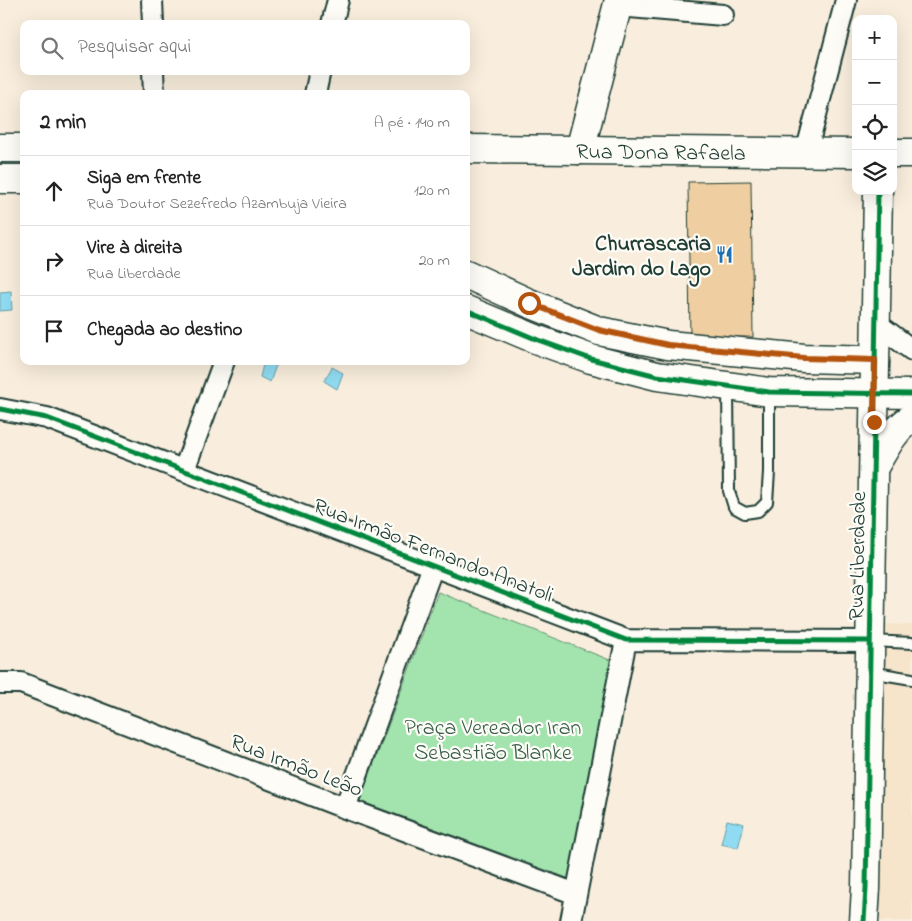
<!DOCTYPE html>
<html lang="pt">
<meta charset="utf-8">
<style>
:root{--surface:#fff;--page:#f6f6f6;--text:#222;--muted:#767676;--line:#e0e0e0}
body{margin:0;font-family:"Indie Flower",sans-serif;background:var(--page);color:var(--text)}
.controls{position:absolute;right:15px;top:15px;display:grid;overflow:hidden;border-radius:10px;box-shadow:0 5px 20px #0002}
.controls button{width:45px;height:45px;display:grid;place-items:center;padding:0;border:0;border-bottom:1px solid var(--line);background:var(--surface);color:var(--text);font:25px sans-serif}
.stop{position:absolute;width:15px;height:15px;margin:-11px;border:4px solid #b45309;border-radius:50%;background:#fff}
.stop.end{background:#b45309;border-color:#fff;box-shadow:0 1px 5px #0008}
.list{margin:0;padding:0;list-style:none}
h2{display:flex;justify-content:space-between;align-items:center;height:65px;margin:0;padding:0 20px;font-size:21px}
h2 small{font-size:16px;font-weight:400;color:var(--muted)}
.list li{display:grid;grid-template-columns:32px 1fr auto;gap:15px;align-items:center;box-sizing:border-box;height:70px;padding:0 20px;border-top:1px solid var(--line)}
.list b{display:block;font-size:19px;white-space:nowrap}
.list p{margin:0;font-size:16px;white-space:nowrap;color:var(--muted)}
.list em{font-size:16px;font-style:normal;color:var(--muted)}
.icon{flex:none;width:28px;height:28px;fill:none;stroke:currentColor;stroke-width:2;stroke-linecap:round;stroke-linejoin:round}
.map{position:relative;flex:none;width:912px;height:921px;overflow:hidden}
.search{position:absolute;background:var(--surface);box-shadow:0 5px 20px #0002;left:20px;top:20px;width:450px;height:55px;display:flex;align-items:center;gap:12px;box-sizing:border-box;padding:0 18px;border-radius:10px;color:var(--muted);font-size:19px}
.panel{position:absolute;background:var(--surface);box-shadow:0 5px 20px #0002;left:20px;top:90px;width:450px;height:275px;border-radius:10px}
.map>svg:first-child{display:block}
</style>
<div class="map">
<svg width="912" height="921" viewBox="0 0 912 921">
<rect width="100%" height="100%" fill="#f9eedd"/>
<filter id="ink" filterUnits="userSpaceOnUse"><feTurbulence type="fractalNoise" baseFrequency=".02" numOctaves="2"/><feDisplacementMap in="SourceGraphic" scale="10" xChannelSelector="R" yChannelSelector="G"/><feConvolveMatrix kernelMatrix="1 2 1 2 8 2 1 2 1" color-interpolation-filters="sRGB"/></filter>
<g filter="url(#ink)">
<path fill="#f6e4cb" d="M886,624L912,625V921H876Z"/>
<path fill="#a3e4ae" stroke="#619071" d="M438,592L615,662L570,879L360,801Z"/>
<path fill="#90dbf1" stroke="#639ca5" d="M11,291L12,310L0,311V292Z
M264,361L277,363L270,382L260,377Z
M332,367L343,373L337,389L324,381Z
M727,820L744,824L738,848L721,844Z"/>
<path fill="#efcea1" stroke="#1f3d34" d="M751,181L753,337L690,338L688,182Z"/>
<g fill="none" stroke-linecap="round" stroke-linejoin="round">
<defs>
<path id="lane" d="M728,387L729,491L734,507L745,513L758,511L767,502L769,472V392
M871,641L912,643
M870,672L912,679"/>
<path id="street" d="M152,0L153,24
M618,6L723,15
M332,24L338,0
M153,71L154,94
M315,94L320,71
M806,153L846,0
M876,323L912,350
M0,409L47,418L626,640L870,641
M184,470L224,361
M0,683H21L345,808L576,894
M345,808L433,566
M571,921L626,640"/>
<g id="secondary">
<path d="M0,148H24"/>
<path id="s1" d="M466,149L856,153"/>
<path d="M580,150L619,0"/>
<path d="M893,153H912"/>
<path d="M0,179H24"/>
<path d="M466,274L529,303L599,331L668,345L804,358L875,360"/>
<path d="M466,310L538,340L591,359L657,376L769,392L912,394"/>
<path d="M874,467C885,449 894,429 912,418"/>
<path d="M864,921L866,888L878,191"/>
</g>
</defs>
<use href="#lane" stroke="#1f3d34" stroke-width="14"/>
<use href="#street" stroke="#1f3d34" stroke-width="24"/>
<use href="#secondary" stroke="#1f3d34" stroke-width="31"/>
<use href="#lane" stroke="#fdfcf7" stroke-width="10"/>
<use href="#street" stroke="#fdfcf7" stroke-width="20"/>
<use href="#secondary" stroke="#fdfcf7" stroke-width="28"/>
<defs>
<path id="cycleway" d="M466,310L538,340L591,359L657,376L769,392L912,394
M0,409L47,418L626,640L870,641
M864,921L866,888L878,191"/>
</defs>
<use href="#cycleway" stroke="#fdfcf7" stroke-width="8"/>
<use href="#cycleway" stroke="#00873e" stroke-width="5"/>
</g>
</g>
<g fill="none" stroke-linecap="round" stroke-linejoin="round" filter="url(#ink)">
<path stroke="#b45309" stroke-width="6" d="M529,303L599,330L668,345L804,358L875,360L874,422"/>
</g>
<defs>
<symbol id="restaurant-bare" viewBox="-9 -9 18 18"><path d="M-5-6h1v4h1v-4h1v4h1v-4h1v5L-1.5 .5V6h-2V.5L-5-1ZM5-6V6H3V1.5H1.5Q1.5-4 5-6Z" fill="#1f6fb2" stroke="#fdfcf7" stroke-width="2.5" paint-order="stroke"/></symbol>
</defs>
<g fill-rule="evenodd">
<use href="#restaurant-bare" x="712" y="242" width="25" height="25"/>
</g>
<g text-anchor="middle" stroke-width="4.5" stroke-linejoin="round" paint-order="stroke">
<g font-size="22" fill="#1f3d34" stroke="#fdfcf7">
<text dy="8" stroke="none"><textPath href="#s1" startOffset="195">Rua Dona Rafaela</textPath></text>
<text transform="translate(434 549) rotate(21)" y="8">Rua Irmão Fernando Anatoli</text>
<text transform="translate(856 556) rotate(-89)" y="8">Rua Liberdade</text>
<text transform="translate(297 764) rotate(21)" y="8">Rua Irmão Leão</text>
</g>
<g font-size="22" font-weight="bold" fill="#1f3d34" stroke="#fdfcf7" text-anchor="end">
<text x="711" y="250">Churrascaria<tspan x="711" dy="25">Jardim do Lago</tspan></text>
</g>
<g font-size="22" fill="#395e4c" stroke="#fdfcf7">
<text x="493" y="734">Praça Vereador Iran<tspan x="493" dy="25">Sebastião Blanke</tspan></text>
</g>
</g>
</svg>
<div class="controls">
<button>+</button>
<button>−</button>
<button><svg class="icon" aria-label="locate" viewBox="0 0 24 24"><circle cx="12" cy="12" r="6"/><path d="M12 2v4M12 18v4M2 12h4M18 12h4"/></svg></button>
<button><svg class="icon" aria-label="layers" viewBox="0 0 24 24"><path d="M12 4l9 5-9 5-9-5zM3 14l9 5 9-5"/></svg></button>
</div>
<div class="stop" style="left:529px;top:303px"></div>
<div class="stop end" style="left:874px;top:422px"></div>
<div class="search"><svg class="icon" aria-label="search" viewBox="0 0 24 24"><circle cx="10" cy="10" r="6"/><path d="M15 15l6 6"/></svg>Pesquisar aqui</div>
<section class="panel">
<h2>2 min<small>A pé · 140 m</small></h2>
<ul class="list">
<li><svg class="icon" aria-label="ahead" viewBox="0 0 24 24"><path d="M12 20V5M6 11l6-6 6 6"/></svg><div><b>Siga em frente</b><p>Rua Doutor Sezefredo Azambuja Vieira</p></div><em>120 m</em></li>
<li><svg class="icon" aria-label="right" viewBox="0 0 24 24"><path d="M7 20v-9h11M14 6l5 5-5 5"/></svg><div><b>Vire à direita</b><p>Rua Liberdade</p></div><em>20 m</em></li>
<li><svg class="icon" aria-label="arrive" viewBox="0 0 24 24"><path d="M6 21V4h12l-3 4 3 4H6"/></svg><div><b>Chegada ao destino</b></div></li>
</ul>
</section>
</div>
